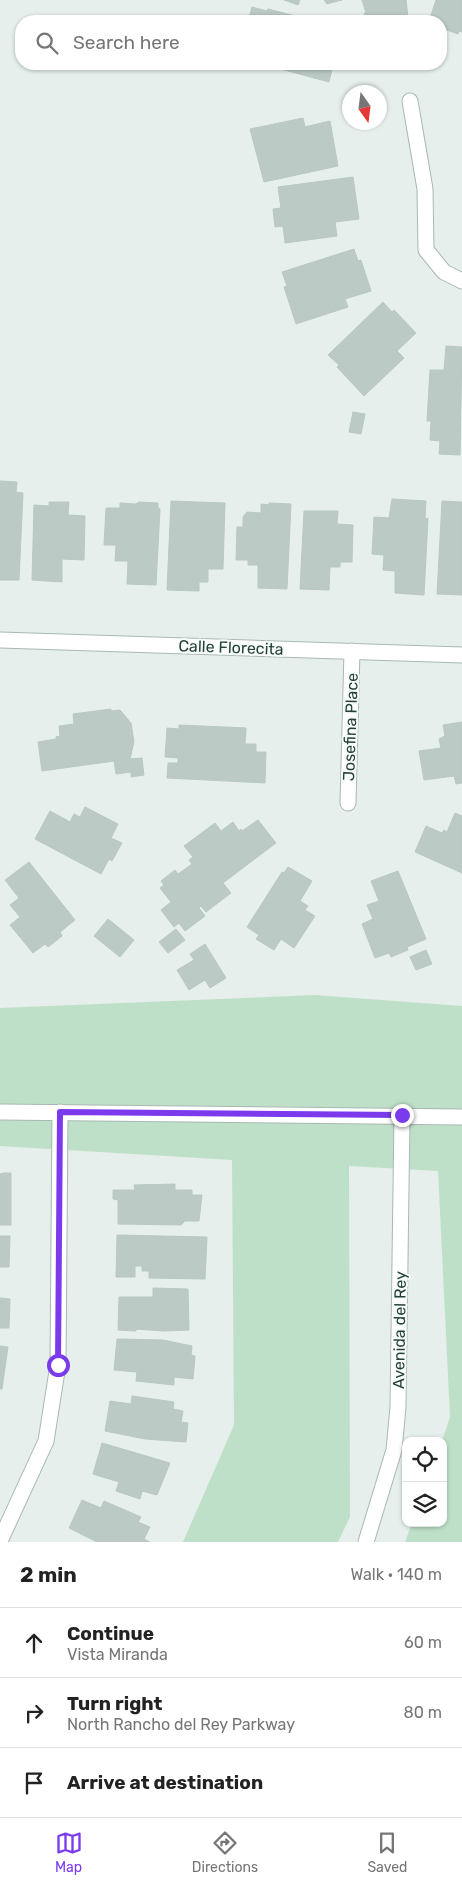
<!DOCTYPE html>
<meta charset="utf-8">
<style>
:root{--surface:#fff;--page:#f6f6f6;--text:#222;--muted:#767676;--line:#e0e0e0;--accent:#7c3aed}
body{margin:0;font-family:Rubik,sans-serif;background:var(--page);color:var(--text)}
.controls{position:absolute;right:15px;bottom:15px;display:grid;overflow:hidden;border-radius:10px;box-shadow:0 1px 4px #0004}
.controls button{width:45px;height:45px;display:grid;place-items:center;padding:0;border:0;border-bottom:1px solid var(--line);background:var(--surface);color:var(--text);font:25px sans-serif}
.compass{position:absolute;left:342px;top:85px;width:45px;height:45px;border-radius:50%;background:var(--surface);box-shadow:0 1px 4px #0004;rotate:166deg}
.stop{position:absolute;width:15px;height:15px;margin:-11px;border:4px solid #7c3aed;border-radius:50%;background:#fff}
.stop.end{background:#7c3aed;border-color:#fff;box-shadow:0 1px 5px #0008}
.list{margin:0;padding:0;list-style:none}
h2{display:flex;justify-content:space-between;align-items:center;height:65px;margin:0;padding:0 20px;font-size:21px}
h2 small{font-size:16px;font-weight:400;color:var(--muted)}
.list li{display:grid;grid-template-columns:32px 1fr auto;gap:15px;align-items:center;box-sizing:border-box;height:70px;padding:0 20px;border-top:1px solid var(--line)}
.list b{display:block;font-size:19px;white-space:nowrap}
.list p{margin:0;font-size:16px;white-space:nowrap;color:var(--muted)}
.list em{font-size:16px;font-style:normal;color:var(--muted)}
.icon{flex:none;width:28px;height:28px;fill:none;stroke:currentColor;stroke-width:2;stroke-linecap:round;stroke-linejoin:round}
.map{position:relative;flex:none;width:462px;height:1542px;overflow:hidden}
.search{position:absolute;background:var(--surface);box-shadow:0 1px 4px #0004;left:15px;right:15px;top:15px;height:55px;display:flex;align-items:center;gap:12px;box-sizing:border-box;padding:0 18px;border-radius:20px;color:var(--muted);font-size:19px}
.sheet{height:275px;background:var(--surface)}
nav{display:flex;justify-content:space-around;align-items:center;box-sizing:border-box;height:70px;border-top:1px solid var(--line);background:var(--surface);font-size:14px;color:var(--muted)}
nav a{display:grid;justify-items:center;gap:2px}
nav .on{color:var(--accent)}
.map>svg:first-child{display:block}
</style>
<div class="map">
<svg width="462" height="1542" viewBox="0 0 462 1542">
<rect width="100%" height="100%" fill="#e6efeb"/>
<path fill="#bfe0c8" d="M315,995L462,1006V1542H405L412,1523H443L442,1441L450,1417L438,1171L349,1166L350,1517L338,1542H183L234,1425L232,1160L0,1146V1008Z"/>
<path fill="#bbcac4" stroke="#b8c9c2" d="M284,0H300L298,5Z
M324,0H342L327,4Z
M362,0H406L408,17L391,21H366L364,13H366Z
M436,0H462V32L459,31L458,34L441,28V21H429Z
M252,7L267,11L268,9L315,21H248Z
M262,64H337L335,69H332L329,82Z
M303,118L305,127L330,121L338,166L264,182L250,129Z
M353,177L359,219L335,222L337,236L285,243L283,226L275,227L273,209L281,208L278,187Z
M354,249L358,261L361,260L371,291L345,299L348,307L296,324L284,287L287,286L282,272Z
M383,302L392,312L394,310L416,333L397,351L404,358L364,396L337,367L339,365L328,355Z
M446,346L462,347L460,455L439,454L440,441L430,440L431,421H427L430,370H444Z
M353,412L365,414L361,434L349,432Z
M0,481L17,482L16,492L23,493L19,580H0Z
M392,499L426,501L425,519L428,518L424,595L395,593V571L383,570L384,555L372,554L374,517L389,518Z
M171,501L225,503L223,569H208V582H199V591L167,590Z
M442,501L462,502V595L437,594Z
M49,502H69L68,515L85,516L84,560L62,559V582L32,580L34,505L49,506Z
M139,502L158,503V508L160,509L156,585L127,584L128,561H115L116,545H104L106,508H120V503L136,504Z
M269,503L291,504L287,589L258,588V565H248V560H236L237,527H243V517L247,512L261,513V504L269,505Z
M304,511H338L337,524L353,525L352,562H340V567H330L329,590L300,589Z
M111,709V711L120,710L131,723L134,742L130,759L142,758L144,775L131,777V772L116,774L114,761L42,771L38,742L56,739V737L60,736L59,726L74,724L73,714Z
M462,722V783L456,784L454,776L424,780L419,751L441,748L439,739L445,736L443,725Z
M179,725L246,728L245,744H256V752H266L265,783L167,778L168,763H178V758L165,757L167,728L179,729Z
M85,807L118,824L111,838L122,843L112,861L109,859L101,874L35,839L50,811L70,822L74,814L80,817Z
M455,813L462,816V873L415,852L426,826L442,833L444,830L447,832Z
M258,820L276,843L223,883L231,893L206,912L201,906L199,908L205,916L185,931L179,923L174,927L161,910L171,902L160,888L164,885L161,881L175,870L178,874L192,864L189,860L193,857L184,846L215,823L221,831L233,822L239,831L241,829L242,831Z
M29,862L75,920L60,932L62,936L48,947L45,944L33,953L10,925L20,917L10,905L19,898L5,880Z
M288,867L312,881L300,901L308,906L305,910L315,916L294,948L281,939L274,950L256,939L259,935L247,927L282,872L284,873Z
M398,871L426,939L407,947L408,950L391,957L389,953L375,958L362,924L373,919L367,905L379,901L371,881Z
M108,919L134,940L120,957L94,936Z
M176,929L185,940L168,953L159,942Z
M205,944L226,978L210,988L205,980L189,990L177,970L194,960L190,954Z
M426,950L432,964L416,970L410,957Z
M3,1173H11V1225H0V1174Z
M175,1184V1190H192V1195H202L199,1221H185L181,1225L118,1224V1200L113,1199V1190H135L134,1185Z
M117,1235L207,1237L205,1279L149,1278V1271H142V1266H135V1277H116Z
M0,1236H10L9,1267H0Z
M153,1288L188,1289L189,1330L164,1331L136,1329V1331L118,1330L119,1297H153Z
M0,1298L10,1299L9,1328H0Z
M117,1339L163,1340L192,1346L191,1355L195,1356L193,1379L174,1377V1385L136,1381L137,1372L114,1370Z
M0,1346L8,1347L2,1389H0Z
M132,1396L174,1402L173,1409L183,1411L181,1422L188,1423L186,1442L145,1439L105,1431L110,1401L131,1404Z
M102,1443L170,1463L157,1495L142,1491L140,1499L116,1491L119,1482L93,1474Z
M82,1500L101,1508L104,1501L141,1517L138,1522L150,1527L144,1539L150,1542H97L69,1528Z"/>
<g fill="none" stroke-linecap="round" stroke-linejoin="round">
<defs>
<path id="minor" d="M410,101L425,189L426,250L444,272L462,281
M0,640L462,655
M348,803L352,651
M0,1541L46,1441L58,1365L60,1112"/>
<path id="tertiary" d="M0,1112L462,1117
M366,1542L394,1450L398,1407L402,1115"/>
</defs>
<use href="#minor" stroke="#a8b8b2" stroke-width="17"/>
<use href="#tertiary" stroke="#a8b8b2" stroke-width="17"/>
<use href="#minor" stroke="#fff" stroke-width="15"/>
<use href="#tertiary" stroke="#fff" stroke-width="15"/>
</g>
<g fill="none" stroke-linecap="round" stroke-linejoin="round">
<path stroke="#7c3aed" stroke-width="6" d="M58,1365L60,1112L402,1115"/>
</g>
<g text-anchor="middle" stroke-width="4" stroke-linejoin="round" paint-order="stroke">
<g font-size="16" fill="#24423a" stroke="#f7fbf9">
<text transform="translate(231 647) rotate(2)" y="6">Calle Florecita</text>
<text transform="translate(350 727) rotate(-88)" y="6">Josefina Place</text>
<text transform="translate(399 1330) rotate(-89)" y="6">Avenida del Rey</text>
</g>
</g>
</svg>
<div class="controls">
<button><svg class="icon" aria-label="locate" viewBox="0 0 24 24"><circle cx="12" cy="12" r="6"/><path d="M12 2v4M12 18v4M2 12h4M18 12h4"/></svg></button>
<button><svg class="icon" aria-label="layers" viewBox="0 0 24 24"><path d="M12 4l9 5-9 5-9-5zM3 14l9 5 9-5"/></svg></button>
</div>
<svg class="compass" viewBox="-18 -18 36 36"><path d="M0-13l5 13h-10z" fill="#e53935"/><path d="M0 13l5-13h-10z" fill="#767676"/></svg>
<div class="stop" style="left:58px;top:1365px"></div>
<div class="stop end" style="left:402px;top:1115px"></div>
<div class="search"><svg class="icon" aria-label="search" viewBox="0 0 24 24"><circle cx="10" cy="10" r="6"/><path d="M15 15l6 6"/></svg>Search here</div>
</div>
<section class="sheet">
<h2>2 min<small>Walk · 140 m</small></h2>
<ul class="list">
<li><svg class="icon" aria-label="ahead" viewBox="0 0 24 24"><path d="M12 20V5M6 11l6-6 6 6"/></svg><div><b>Continue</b><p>Vista Miranda</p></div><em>60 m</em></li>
<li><svg class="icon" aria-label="right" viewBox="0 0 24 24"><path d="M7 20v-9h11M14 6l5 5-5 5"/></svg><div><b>Turn right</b><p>North Rancho del Rey Parkway</p></div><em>80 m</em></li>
<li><svg class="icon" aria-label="arrive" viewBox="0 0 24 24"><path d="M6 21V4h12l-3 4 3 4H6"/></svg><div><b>Arrive at destination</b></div></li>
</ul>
</section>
<nav>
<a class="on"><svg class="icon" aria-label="map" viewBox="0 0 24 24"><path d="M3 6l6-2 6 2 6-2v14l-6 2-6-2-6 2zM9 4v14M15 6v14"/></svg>Map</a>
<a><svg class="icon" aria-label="directions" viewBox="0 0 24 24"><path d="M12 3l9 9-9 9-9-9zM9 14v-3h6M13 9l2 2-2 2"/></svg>Directions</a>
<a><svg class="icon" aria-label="saved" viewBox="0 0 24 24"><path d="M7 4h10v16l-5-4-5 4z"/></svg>Saved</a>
</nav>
